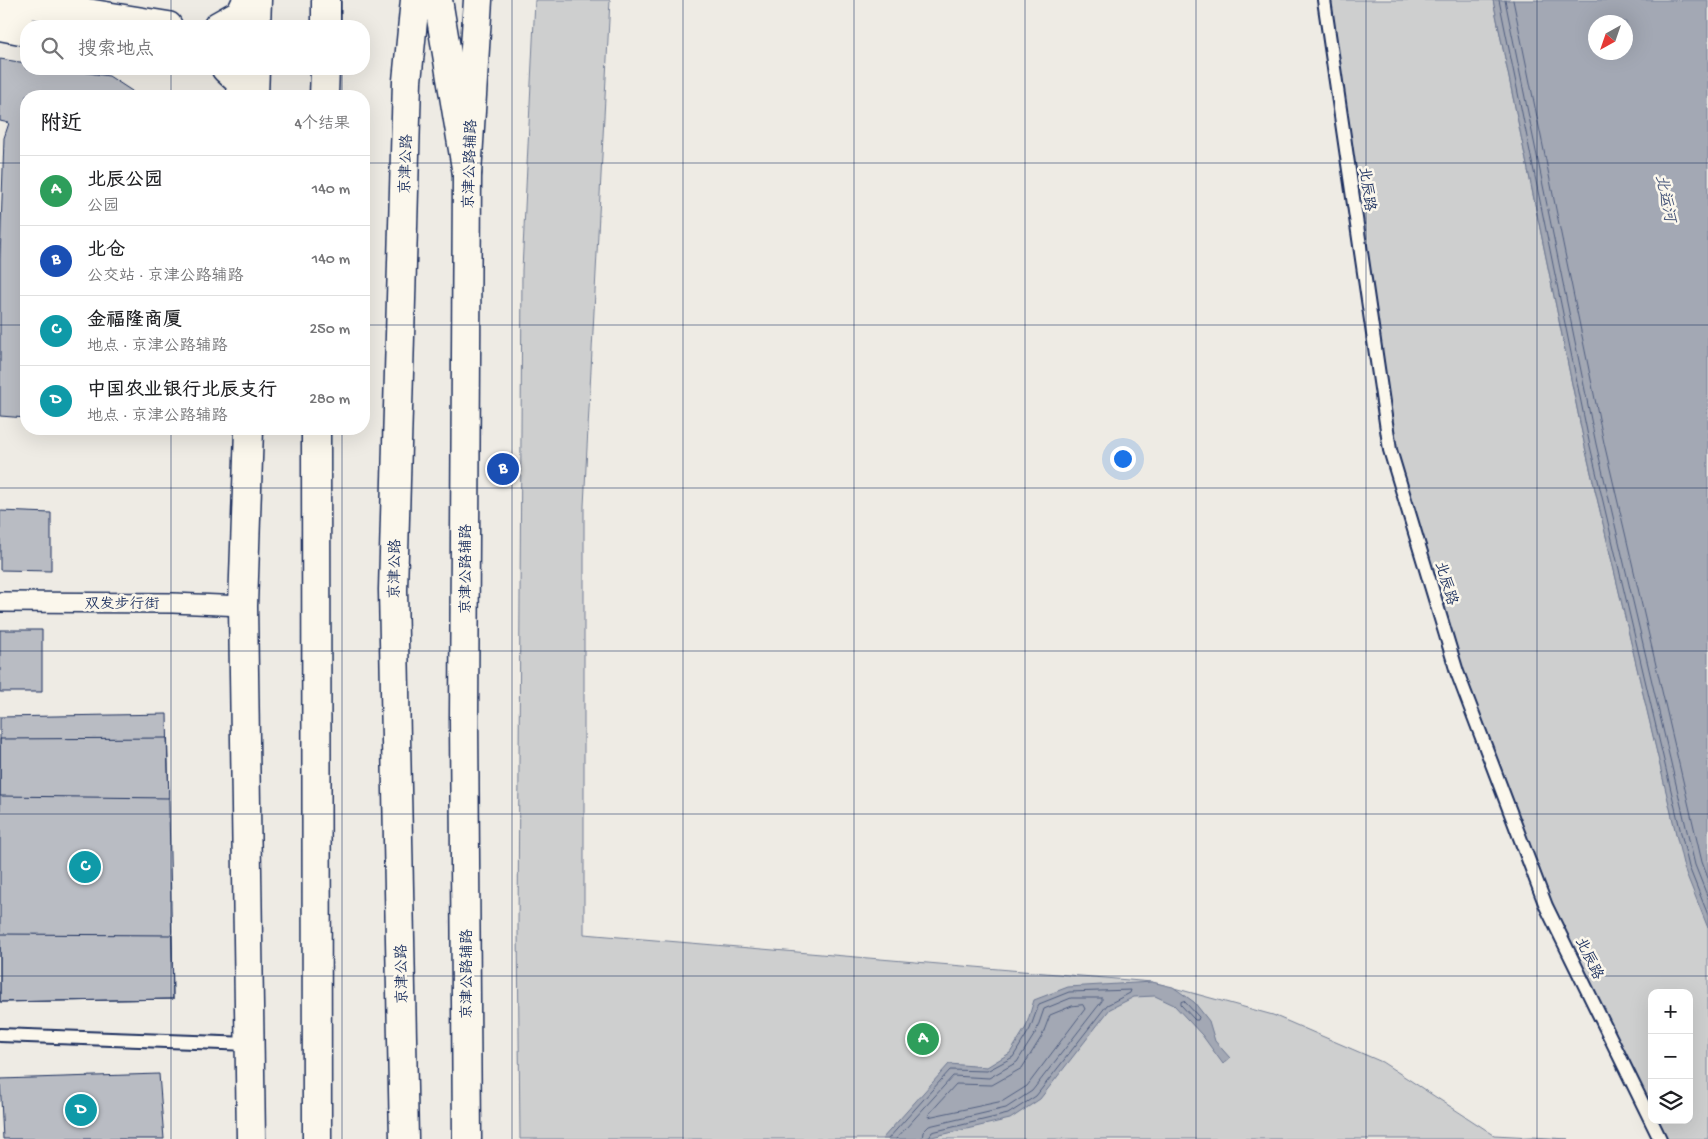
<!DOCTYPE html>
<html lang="zh">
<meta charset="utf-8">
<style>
:root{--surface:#fff;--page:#f2f2f2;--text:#202124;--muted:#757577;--line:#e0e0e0;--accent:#ea580c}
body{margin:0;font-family:"Gochi Hand","LXGW WenKai TC",sans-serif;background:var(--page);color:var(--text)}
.controls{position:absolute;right:15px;bottom:15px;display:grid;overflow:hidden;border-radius:10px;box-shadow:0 5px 20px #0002}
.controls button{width:45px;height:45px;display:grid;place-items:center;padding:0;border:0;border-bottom:1px solid var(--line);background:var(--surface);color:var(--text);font:25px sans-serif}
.compass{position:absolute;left:1588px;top:15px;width:45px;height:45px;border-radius:50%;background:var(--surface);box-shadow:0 5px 20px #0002;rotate:220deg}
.you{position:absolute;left:1122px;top:458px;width:18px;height:18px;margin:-12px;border:4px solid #fff;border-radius:50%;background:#1a73e8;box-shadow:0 0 0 8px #1a73e833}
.badge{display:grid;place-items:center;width:32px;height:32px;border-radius:50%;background:var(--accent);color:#fff;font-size:16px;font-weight:700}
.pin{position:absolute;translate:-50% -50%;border:2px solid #fff;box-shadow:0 1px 5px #0006}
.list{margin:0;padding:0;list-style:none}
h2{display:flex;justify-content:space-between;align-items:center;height:65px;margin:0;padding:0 20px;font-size:21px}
h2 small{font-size:16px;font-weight:400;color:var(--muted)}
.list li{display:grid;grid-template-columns:32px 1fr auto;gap:15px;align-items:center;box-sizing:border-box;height:70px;padding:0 20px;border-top:1px solid var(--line)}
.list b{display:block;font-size:19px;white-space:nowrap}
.list p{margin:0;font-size:16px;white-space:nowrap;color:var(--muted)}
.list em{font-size:16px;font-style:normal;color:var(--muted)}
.icon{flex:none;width:28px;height:28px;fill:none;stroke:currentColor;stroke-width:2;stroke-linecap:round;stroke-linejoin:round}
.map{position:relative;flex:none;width:1708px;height:1139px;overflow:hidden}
.search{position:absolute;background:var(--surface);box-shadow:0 5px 20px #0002;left:20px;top:20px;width:350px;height:55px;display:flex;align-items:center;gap:12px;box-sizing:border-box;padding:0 18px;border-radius:20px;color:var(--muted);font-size:19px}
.panel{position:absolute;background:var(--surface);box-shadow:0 5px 20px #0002;left:20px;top:90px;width:350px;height:345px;border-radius:20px}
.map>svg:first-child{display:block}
</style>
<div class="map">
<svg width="1708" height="1139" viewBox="0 0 1708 1139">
<rect width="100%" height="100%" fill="#eeebe4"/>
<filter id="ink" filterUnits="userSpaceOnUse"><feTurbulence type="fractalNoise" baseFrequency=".02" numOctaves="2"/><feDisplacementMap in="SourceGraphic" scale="10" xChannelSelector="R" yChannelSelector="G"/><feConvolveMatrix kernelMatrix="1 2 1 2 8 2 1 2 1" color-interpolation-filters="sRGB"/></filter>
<g filter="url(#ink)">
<path fill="#cecfcf" stroke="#747f96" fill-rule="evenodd" d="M535,0H610L584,506V934L1152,982L1273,1015L1382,1062L1494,1135L1569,1139H520L518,928L522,270Z
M1324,0H1493L1585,447L1678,841L1708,919V1139H1660L1546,906L1457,672L1390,450ZM1652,993H1689V1120H1652Z"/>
<path fill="#a3a8b4" stroke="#6d7892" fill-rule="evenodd" d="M1493,0H1708V928L1684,868L1585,447ZM1596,22H1626V52H1596Z
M1152,982L1173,987L1194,1002L1209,1021L1215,1041L1230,1058L1223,1064L1202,1035L1174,1005L1155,996L1134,997L1110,1009L1040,1099L1010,1119L923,1139H882L949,1064L987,1067L1010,1053L1026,1027L1034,1000L1068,987Z"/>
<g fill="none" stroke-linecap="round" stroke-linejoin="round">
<path stroke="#515f80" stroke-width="1" d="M1499,0L1590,446L1689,867L1708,915
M1505,0L1596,444L1695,865L1708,898
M1513,0L1604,443L1702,862L1708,878
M1184,1001L1199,1017L1198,1020H1195L1181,1005V1002Z
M1083,1005L1085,1009L1027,1086L1003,1101L928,1117L929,1114L956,1084L992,1085L1022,1068L1042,1036L1050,1015L1072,1006Z
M888,1139L950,1070L987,1071L1013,1057L1030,1029L1039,1004L1069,992L1131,990L1130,993L1107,1005L1036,1096L1008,1114L932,1132L928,1139
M896,1139L953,1076L989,1078L1017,1062L1036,1032L1044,1009L1071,998H1102V1001L1032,1091L1006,1108L929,1126L923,1132L922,1139"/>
</g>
<path fill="#b9bcc3" stroke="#1b2f5e" d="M0,59L26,63V69H62L109,76L132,91L135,96H26V418L0,416V259L4,138L9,123L0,121Z
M0,511L51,513V571L0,570Z
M0,630H42V692H0Z
M167,714L173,999L0,1002V717Z
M167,738L169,798L0,796V739Z
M0,934L172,935L173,999L0,1002Z
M159,1074L164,1139H3L0,1079Z"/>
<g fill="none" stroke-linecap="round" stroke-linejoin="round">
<defs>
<path id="service" d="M1324,0L1390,450L1457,672L1546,906L1660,1139
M0,1035L250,1044"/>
<path id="pedestrian" d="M0,602L173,603L243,606"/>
<path id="tertiary" d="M5,0L168,26
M0,26L26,31
M218,26L241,13L247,0
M226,69L238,80L246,96"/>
<path id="secondary" d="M256,26L257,0
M254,96L255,69
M249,429L243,606L251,1139
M467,1139L464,720L467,174L478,0"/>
<path id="trunk" d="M438,0L467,174
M326,26V0
M324,96L325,69
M316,429L317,1139
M404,1139L393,590L407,81L415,0"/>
</defs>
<use href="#service" stroke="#1b2f5e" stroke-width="16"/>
<use href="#pedestrian" stroke="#1b2f5e" stroke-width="22"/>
<use href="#tertiary" stroke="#1b2f5e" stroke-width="31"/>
<use href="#secondary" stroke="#1b2f5e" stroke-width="31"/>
<use href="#trunk" stroke="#1b2f5e" stroke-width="31"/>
<use href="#service" stroke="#fbf7ec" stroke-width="12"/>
<use href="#pedestrian" stroke="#fbf7ec" stroke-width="19"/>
<use href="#tertiary" stroke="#fbf7ec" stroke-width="28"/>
<use href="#secondary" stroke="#fbf7ec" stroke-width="28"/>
<use href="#trunk" stroke="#fbf7ec" stroke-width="28"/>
</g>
</g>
<path fill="none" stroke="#1b2f5e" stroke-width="1" stroke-opacity="0.55" d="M171,0V26M342,0V26M512,0V1139M683,0V1139M854,0V1139M1025,0V1139M1196,0V1139M1366,0V1139M1537,0V1139M171,69V96M342,69V96M0,163H26M364,163H1708M0,325H26M364,325H1708M171,429V1139M342,429V1139M0,488H1708M0,651H1708M0,814H1708M0,976H1708"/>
<g text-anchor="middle" stroke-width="5" stroke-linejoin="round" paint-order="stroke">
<g font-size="15" fill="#1b2f5e" stroke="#fbf7ec">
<text transform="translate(405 164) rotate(-88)" y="5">京津公路</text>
<text transform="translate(469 164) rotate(-88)" y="5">京津公路辅路</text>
<text transform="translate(1368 189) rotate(82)" y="5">北辰路</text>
<text transform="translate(394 569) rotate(-89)" y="5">京津公路</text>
<text transform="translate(465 569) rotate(-90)" y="5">京津公路辅路</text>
<text transform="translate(1447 583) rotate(73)" y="5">北辰路</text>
<text x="122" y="608">双发步行街</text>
<text transform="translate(1590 958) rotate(64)" y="5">北辰路</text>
<text transform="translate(401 974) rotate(-91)" y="5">京津公路</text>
<text transform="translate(466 974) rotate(-90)" y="5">京津公路辅路</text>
</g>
<g font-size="16" font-style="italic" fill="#445378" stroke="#fbf7ec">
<text transform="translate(1667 198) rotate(78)" y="6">北运河</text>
</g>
</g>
</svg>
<div class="controls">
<button>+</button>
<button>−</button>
<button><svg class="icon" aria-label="layers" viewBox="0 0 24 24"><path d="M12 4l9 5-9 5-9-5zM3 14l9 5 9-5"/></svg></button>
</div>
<svg class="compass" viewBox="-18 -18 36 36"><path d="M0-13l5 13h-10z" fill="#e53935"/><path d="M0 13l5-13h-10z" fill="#757577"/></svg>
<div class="you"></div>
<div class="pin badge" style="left:923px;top:1039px;background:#2e9e5b">A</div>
<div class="pin badge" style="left:503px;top:469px;background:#1a4fb4">B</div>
<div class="pin badge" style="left:85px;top:867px;background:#0f9aa8">C</div>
<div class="pin badge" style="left:81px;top:1110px;background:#0f9aa8">D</div>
<div class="search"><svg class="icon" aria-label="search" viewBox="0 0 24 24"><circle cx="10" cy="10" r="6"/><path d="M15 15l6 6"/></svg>搜索地点</div>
<section class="panel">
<h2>附近<small>4个结果</small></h2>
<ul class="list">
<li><span class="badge" style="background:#2e9e5b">A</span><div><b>北辰公园</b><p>公园</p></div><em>140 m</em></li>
<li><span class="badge" style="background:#1a4fb4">B</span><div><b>北仓</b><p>公交站 · 京津公路辅路</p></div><em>140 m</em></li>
<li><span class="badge" style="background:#0f9aa8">C</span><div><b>金福隆商厦</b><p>地点 · 京津公路辅路</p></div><em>250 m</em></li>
<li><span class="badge" style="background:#0f9aa8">D</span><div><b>中国农业银行北辰支行</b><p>地点 · 京津公路辅路</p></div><em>280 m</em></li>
</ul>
</section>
</div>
